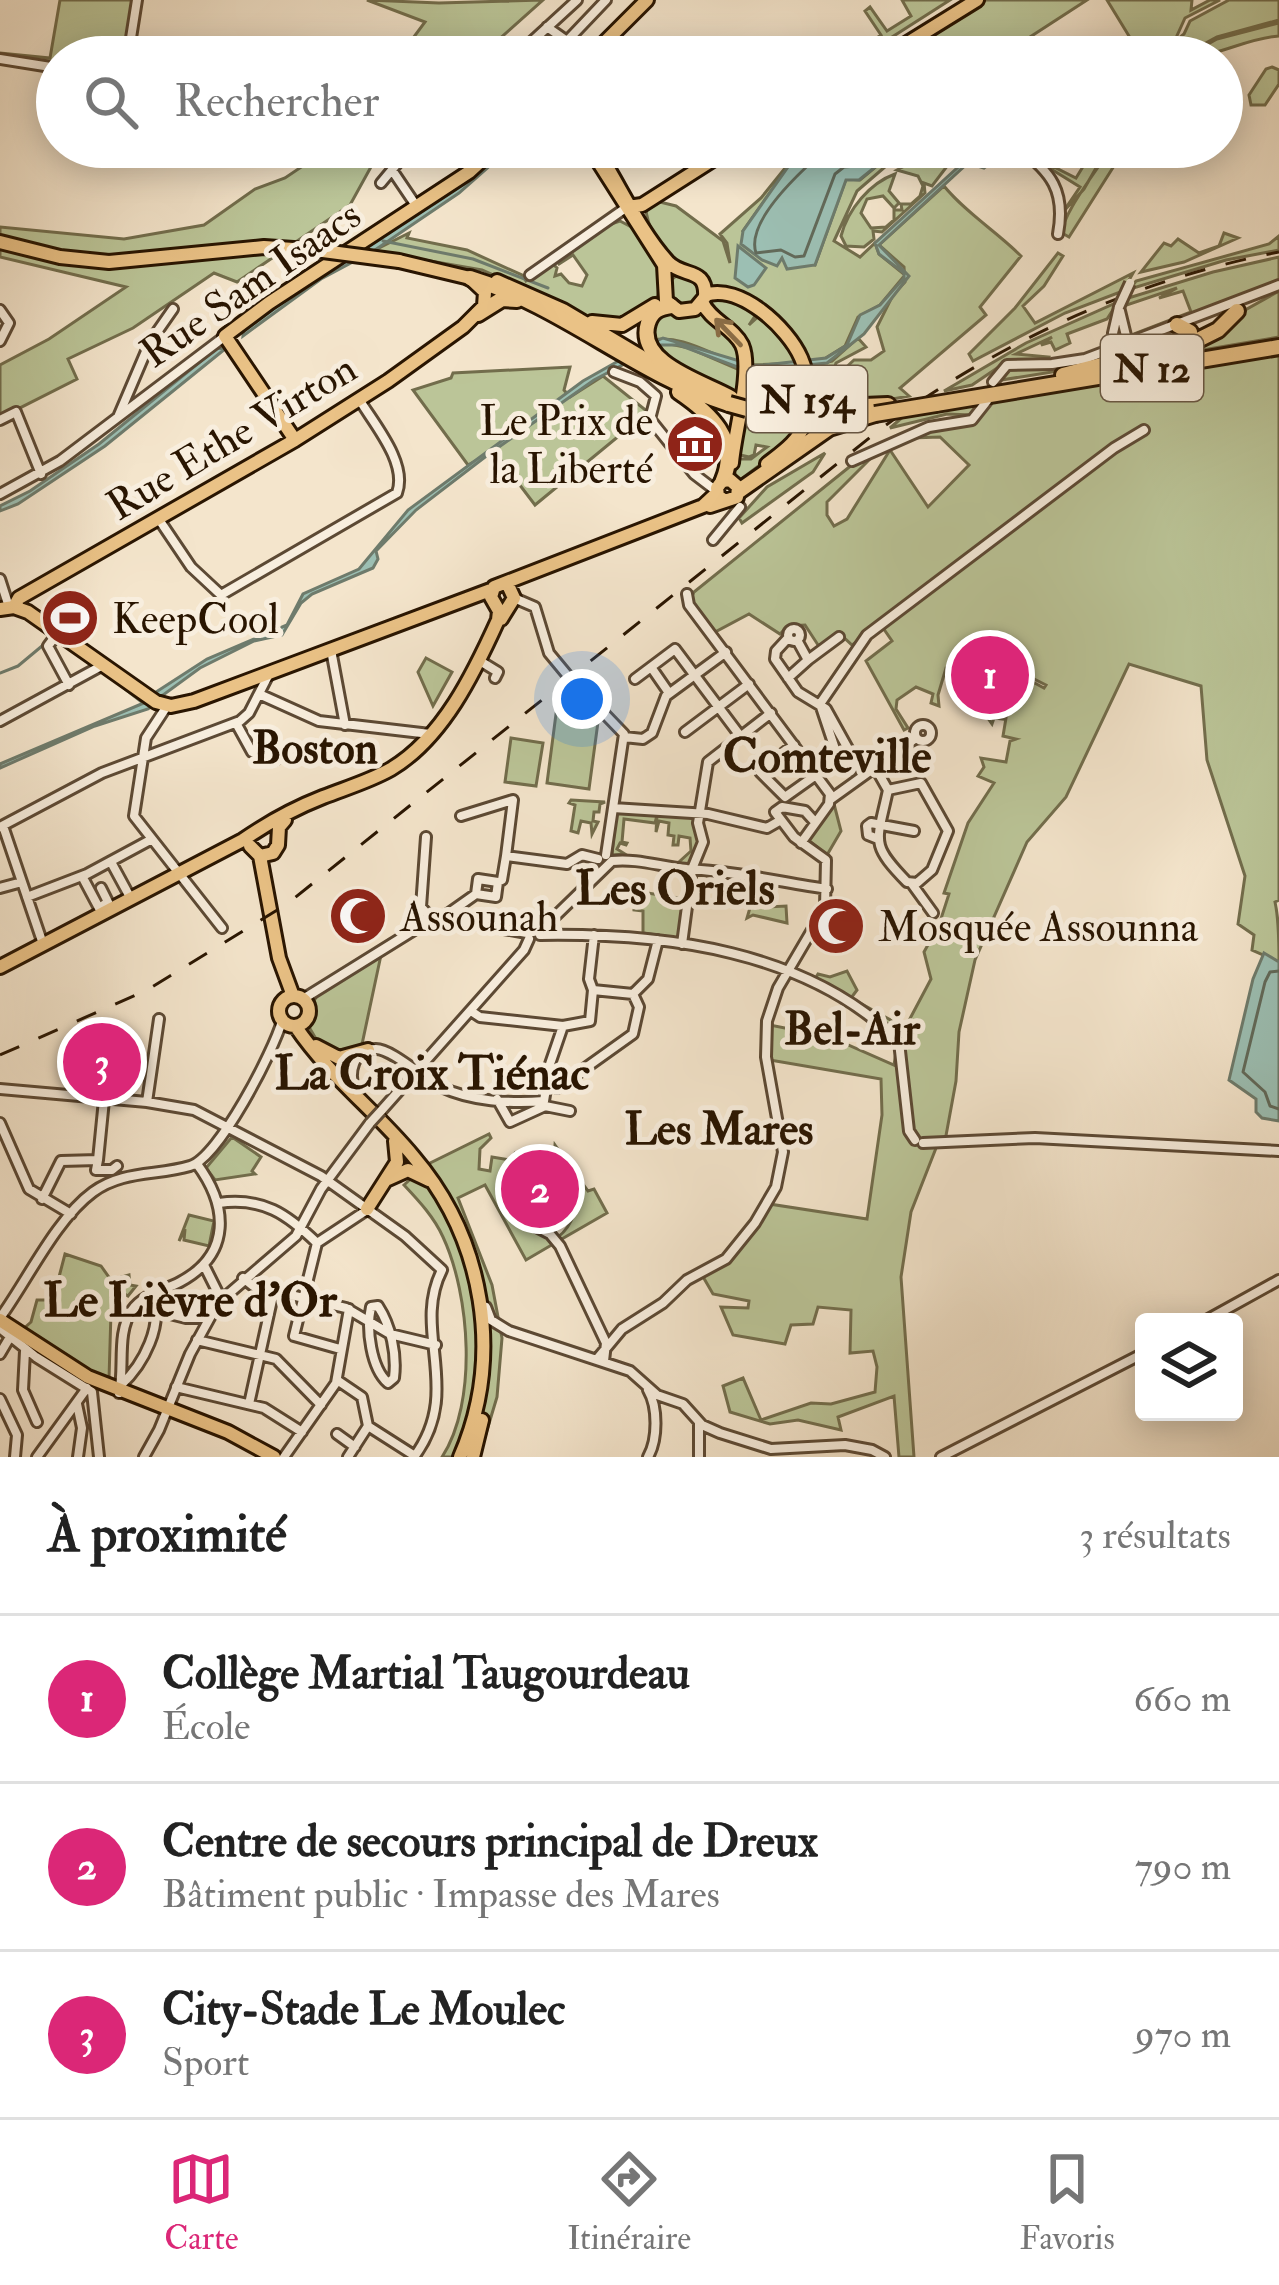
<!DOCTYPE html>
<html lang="fr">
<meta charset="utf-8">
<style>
:root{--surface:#fff;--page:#f2f2f2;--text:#222;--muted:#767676;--line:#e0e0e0;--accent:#db2777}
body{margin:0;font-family:"IM FELL Double Pica",serif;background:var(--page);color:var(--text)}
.controls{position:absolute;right:36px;bottom:36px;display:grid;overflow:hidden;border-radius:12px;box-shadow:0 6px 30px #0003}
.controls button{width:108px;height:108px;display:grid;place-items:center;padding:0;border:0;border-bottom:3px solid var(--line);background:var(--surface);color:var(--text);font:60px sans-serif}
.you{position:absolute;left:582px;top:699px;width:42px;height:42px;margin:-30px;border:9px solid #fff;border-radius:50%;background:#1a73e8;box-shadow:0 0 0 18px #1a73e833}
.badge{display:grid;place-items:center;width:78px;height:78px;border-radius:50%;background:var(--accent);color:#fff;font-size:39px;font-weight:700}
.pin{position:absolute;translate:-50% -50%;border:6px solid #fff;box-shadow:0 3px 12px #0006}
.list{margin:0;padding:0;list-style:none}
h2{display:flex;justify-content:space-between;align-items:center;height:156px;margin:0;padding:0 48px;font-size:51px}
h2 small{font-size:39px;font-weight:400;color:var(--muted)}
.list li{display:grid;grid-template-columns:78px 1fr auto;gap:36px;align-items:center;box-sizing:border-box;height:168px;padding:0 48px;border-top:3px solid var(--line)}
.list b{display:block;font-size:45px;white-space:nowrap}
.list p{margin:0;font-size:39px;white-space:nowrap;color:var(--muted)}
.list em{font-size:39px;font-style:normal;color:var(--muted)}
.icon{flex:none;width:66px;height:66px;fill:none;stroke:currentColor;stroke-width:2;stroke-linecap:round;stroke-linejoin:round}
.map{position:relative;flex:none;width:1279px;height:1457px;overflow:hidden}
.search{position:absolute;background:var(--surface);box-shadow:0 6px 30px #0003;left:36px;right:36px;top:36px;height:132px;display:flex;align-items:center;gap:30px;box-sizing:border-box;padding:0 42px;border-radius:66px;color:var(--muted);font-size:45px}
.sheet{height:660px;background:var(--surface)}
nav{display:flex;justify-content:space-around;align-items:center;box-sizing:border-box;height:168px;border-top:3px solid var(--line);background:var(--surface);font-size:33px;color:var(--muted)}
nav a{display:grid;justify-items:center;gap:6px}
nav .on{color:var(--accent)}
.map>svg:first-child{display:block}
</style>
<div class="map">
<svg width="1279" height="1457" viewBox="0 0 1279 1457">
<rect width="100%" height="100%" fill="#f4e5cc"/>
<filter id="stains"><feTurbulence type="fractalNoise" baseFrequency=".00167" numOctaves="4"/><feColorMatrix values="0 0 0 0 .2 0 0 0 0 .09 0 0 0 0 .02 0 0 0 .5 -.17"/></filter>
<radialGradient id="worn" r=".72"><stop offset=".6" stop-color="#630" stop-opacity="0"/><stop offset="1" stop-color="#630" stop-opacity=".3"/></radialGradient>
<path fill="#bbc598" stroke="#726d4c" stroke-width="3" d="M60,0H135L126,57H57V65L0,56V53L50,58Z
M367,0L439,3L543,0L479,57H399L425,22Z
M902,0H950L867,53L859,44L850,46L860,40L865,46L881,35L865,11L870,7L887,31L911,16Z
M979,0H1087L1030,37L1042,57H936L926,43L927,34Z
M1107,0H1192L1191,10L1210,0H1220L1185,18L1175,40C1147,34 1126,57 1097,57L1129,36Z
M1229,0H1279V20L1217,37L1180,57H1124L1158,41L1171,45L1184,34L1190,21Z
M1279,23V36C1246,38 1218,57 1185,57L1217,39Z
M1272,67L1279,70V84L1265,105H1251L1249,95L1266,69Z
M331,147H386L377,156L350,205L237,282L214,273L133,328L68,359L77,379L0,418V365L49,339L126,287L0,257V227L124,239L204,225L255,189L285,178Z
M773,147H808L793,157L814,147L788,167L743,231L783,259L815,265L846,179L860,180L896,150L908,147L857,191L834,241L860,257L875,243L879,254L905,275L880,305L858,317L845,346L824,359L805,363L763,312L709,292L698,271C692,268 685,268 679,265C662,259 645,222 646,205L656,201L676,206L723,241L730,263L727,243L720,234L761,198L790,162Z
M1095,147H1108L1084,189L1063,212L1080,187L1051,169L1054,167L1076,178L1084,165L1075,161Z
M1111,147H1126L1069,237L1062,233C1063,212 1098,170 1111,147Z
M931,152L948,165L932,186L924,183L925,193L882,232L873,231L874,239L864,247L846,246L841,236C848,209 870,183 895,174L889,191L899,203L894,208L883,196L867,199L861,213L871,228L886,227L894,220V210H902L901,204H911L920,196L923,186L918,176L897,170Z
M944,186C966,213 996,231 1021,256L980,307L986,315L900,388L909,396L876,402L816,404L806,367L832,361L858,338L866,347L836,363L834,369L839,374L854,360H871L884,351L877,327L893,295L905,282L904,267L879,245Z
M620,221L637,230L661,266L658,296L627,319L597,321L482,270L373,251L409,233L407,238L467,250L522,275L526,281L553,264L557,268L555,276L561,274L569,283L582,286L587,275L573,255L559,264L556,260L605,226Z
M1224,233L1238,238L1184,262L1141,272L1164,243L1171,246L1178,239L1199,253L1219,246Z
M1279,236V250L1226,260L1130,289L1136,281L1269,244Z
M1058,253L1063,256L1044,286L1023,306L1035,323L1133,273L1123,291L1065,313L973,361L969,354L1015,308Z
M1279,257V282L1129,336L1191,312L1183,291L1159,298L1177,288L1121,307L1125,299L1213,272Z
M668 290a16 16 0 1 1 32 0a16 16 0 1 1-32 0Z
M1279,291V337L1161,357Z
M716,294L757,313L749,325L760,315L800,363L749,365L748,352L706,303Z
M1118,302L1107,319L1067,334L1070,343L1055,350L1051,342L1041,345L1052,337L1016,354L1049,357L1048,361L1009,360L972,385L944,391L1026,343Z
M702,307L735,337L741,364C712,356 684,334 652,340L656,314Z
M1178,329L1187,339L1096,365L995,381L1011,366L1086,363L1128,351Z
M665,343L689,348L740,370L738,394L674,366L655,345Z
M1279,353V900L1275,902C1279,920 1279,941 1279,962L1252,950L1254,935L1238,924L1245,876L1207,760L1201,686L1129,664L1066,797L1027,842L975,960L959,1032L956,1081L945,1141L938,1143L911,1212L901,1277L914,1457H899L894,1396L838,1417L841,1430L798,1420L770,1424L730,1412L723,1386L743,1378L761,1420L811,1403L831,1404L875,1392L877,1367L873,1351L850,1353L851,1310L818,1307L813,1324L791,1325L785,1344L733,1335L721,1307L748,1308L749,1301L713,1294L702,1275L733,1257L769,1204L867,1219L882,1115L881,1079L764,1059L765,1024L830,1037L894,1065L898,1039L861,1009L815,979L818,974L830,977L847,971L857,990L851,998L905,1028L931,979L924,952L939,925L949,894L944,893L968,823L994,783L978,776L984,767L981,758L1006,762L1010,741L1016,739L1003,736L1012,682L1020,675L1044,688L1046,685L1020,672L1009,680L1003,719L994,718L992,724L985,714L987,705L993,704L994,697H1000L1003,677L974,669L946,668L938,695L939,706L931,703L933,694L916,687L897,700L896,709L908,728L904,730L866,661L892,641L881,625L852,645L840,634L820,648L805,625L788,626L780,634L749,614L715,632L690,600L694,592L853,464L868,461L827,502V515L834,526L847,519L890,450L928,507L969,465L940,437L911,438C939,425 976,432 989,401Z
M570,367L564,390L570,397L603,376L648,412L535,505L494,451L468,465L413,390L451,378L453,373Z
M801,368L804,403L743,395L746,388L788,385L780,383L779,376L761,377V383L748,384V371Z
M983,401L973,415L947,414L890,428L905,415Z
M741,412L804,419L784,447L740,480L735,478V459H751L767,447L756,445L754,455L749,457L736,454Z
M825,453L813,472L742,523L739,518L767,487Z
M426,658L452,672L433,706L418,672Z
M556,714L598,722L589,789L547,783Z
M511,738L543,743L536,786L505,782Z
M571,800L605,802L600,804L599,812H594L593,821L598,822L592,834L591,823L581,821L578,833L571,831L575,805L569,803Z
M834,804L841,831L827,855L807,839Z
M616,812L695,817L699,843L689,866L679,862L691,851L690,838L679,836L678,845H673L674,836L668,835L669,823L659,821L656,832L657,815L655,823L624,819L622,842L627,843L626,845L620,843L617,849L625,854L612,855Z
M735,879L771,883L768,907L786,906L787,923L753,915L747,918L752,901L724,896Z
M635,891L685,899L678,938L643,933V911L634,910Z
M381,955L361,1049L345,1056L319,1044L309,1027L311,1006L318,994Z
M489,1134L491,1138L480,1149L479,1169L490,1171L492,1157L510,1160L513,1156L506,1211L555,1243L526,1260L485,1185L458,1198L492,1285L502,1338L497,1397L479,1457H442C478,1402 470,1295 443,1237C434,1217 419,1201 404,1185L418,1172L396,1168L398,1144L426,1165Z
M232,1137L261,1157L252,1171L255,1174L215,1180L206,1168Z
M555,1145L588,1191L594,1189L607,1213L560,1240L558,1237C574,1225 577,1206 579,1185L570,1184L569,1195L555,1194L553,1207L549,1205L551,1180L559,1177L561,1161L554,1160Z
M538,1187H547L545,1217L537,1223L527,1215L528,1194H537Z
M189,1215L214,1221L209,1246L184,1240L185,1229L179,1241Z
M65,1254L101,1266L111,1280L129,1275L130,1285L136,1286L128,1296L123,1293L111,1312L109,1379L96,1376L21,1331L31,1322L37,1300H53Z"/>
<path fill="#9cbfb3" stroke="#6e7b6c" stroke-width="3" d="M503,147H511L459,193L372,252L362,251Z
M814,147H900L859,180H846L815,265L787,269L782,258L777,266L762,260L741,244L743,231L788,167Z
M1007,147H1011L984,168L968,163L879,245L909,276L864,334L827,363L748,371L679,345H655L644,353L637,350L663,338L756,366L826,358L847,345L860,315L880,305L904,278V273L879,254L875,243L966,160L983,164Z
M738,246L766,268L754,285L748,287L735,278Z
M353,257L360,258L321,279L243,336L244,327L319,273Z
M217,348L225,349L105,446L18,504L0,511V506L30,491L99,444Z
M620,360L628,362L594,380L489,454L416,510L376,551L378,559L373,568L312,594L301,603L282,635L254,641L200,668L159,698L153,694L207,659L287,625L303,594L359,569L408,510L583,381Z
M146,702L152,706L148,709L95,726L0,768V764Z
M1264,953L1279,962V1121L1262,1118L1256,1112V1099L1229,1080L1253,979Z"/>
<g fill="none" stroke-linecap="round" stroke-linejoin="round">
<path stroke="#626a5a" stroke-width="3" d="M818,147L815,159C794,178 746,223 756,253L781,250L795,257L804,256L835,174L844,167L857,166L880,147
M1279,971L1270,972L1265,982L1243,1072L1265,1092L1270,1106L1279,1109"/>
<path stroke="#6e7b6c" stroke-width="3" d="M383,241L473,259L548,288
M57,640L84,659
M102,671L143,703
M0,673L18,666L48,641"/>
<defs>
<path id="minor" d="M547,27L567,41L606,0
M918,37L933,57
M128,57L137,0
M515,57L577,0
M0,59L57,68
M1018,147C1051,172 1066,191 1058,234
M392,170L417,207
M381,183L411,147
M530,275L627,207
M0,310L9,323L0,341
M1115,348L1113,333L1119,307L1128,344
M614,372L640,382L656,396L650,419L694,474L715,490
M993,382L1007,365L1052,364L1085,359L1279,285
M118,417L150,342L173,309
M0,420L16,412L41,474
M852,461L929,427L972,420L987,401
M0,494L60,461L224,337
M158,518L191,567L221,595L397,493C408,463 374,424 359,399
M713,540L740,507
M0,579L9,607
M687,594L689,605L830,794L829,804L801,843
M514,598L535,607L549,653L568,676
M788 635a6 6 0 1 1 12 0a6 6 0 1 1-12 0Z
M57,634L48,646L69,685
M788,638L776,651L775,659L798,692L826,709L851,754V769
M331,650L345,725
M808,660L839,637
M480,661L498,672L495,678
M788,678L808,660L797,640
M635,679L651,667
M574,682L624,734L606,855
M669,693L651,667L675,649L741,737
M259,694L319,721L430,734
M167,706L146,738L134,816L222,928
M0,721L103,665
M236,723L252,752L275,760L287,751
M915 733a8 8 0 1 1 16 0a8 8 0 1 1-16 0Z
M685,732L749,684
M624,737L643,739L652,733L666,696L726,652
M794,745L760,772L785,797L816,775
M835,763L837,755L820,704L867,635L1114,448L1144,430
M875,767L888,790C877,842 869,843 907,882L917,883L932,870L948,831L921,783L888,790
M831,799L916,738
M613,808L708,814L767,828L781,820
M461,816L513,800L506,856L567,864L582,855L598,859
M3,826L43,944
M0,827L102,773L240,721L249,713L268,676
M426,837L421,907L432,919
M878,839L868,835L867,826L871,823L914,831
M111,862L130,897
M82,876L99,908L108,902L101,888
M478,879L498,882L496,897L476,894Z
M498,882L502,880L506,856
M912,884L933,913
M0,888L22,882
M27,897L87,874L152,839
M442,918L476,894
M540,931L612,861C637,858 662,867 687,869C733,871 780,882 827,889
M540,935C664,933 808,950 899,1042L909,1131L915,1140
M682,944L692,869L703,842L698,823L708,762L771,713
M633,994L648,979L658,940
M303,999L435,917L527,933
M471,1011L480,1017L563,1026
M557,1088L558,1079H570L633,1034L639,1007L633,994L593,990L589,979L594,935
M0,1089L147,1102L194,1110L321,1176L405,1236L442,1270C411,1331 464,1390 414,1457
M355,1091C348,1073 353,1049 376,1049C392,1049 424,1079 441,1087C470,1101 511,1104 544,1101L550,1064L563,1026L590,1021L593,990
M497,1099L510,1122L545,1106L570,1111
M147,1102L159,1019
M381,1111L524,950L529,939
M0,1123L29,1189L71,1214
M923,1143L1035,1138L1279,1151
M98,1160L96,1170H112L117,1166
M42,1199L61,1161L98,1160L104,1100
M219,1203C263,1197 287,1214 317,1243
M524,1214L523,1220L550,1234L560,1246L606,1343L604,1361
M204,1265L221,1299
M243,1278L253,1286L346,1308L390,1334L436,1345
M378,1306C391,1326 397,1354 394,1378L388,1383C371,1368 366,1329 371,1307Z
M486,1307L491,1320L509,1331L630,1371L657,1395L683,1404L702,1425L720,1433L771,1449L845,1445L872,1450L885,1457
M158,1311L186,1318H209
M0,1318C27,1281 56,1219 93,1192C123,1170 157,1176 190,1166C219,1158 274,1050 282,1021
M1203,1322L1279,1280
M0,1328L36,1357L92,1392L99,1457
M197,1340L276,1359L321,1405
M340,1349L294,1336L317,1243L367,1210
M25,1351L23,1390L37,1422
M0,1354L10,1337
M597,1359L622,1329L663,1303L687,1280L726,1259L755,1223L776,1187L783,1152L766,1057L767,1021L778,988L825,908L826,860L794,837L775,812L782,807L805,811L815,822
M337,1380L362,1397L368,1426
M121,1385C143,1365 165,1324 152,1294
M176,1387L264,1408L302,1432
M119,1393C125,1368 116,1333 132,1310C143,1294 163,1291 180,1282C232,1254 228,1206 197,1164
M0,1399L17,1435L15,1457
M77,1404L82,1428L78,1457
M249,1404L274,1291
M368,1426L415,1456
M337,1434L355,1447
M37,1457L87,1388
M144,1457L159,1430L190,1354L218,1303L296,1236L321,1189L370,1123
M284,1457L336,1383L349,1309
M348,1457L368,1426
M648,1457C658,1439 658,1407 648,1390
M699,1457V1423
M941,1457L1144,1353"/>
<path id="major" d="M590,57L647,0
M885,57L977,0
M589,147L664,265L666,301L679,311L695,309L705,297C707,267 683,278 668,262C639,230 619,184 595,147
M628,207L642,205L733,147
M0,242L60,257L109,262L264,247L323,251
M497,281L563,310L664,370
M705,295C740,283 788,328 801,358C809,376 811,405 805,423C799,441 781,453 767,464
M702,302C711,321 733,327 742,345C753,370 734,434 732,463
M592,322L622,325L655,305
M295,440L225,336L269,303L469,172L496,147
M710,506L737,497L738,487L730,480L722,481L717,488L718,496L725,501
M14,607L19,598L295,440L388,381L463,327L484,306L485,292L470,278L399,261
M0,609L14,607L28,612L156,702L171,706L194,701L493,589
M501,619L514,598L508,585
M250,846L260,856L273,853L278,845L279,827L285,820
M260,856L279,958L293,996
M0,967L243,840C266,824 295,808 323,797C346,788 370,781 391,769C443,738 474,673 498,620L499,611L491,597L494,587L703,506L717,493
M279 1011a15 15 0 1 1 30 0a15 15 0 1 1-30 0Z
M296,1027C330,1077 375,1110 413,1156C484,1239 504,1356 460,1457
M316,1046L339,1058L368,1050
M388,1179L408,1170L429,1180
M367,1209L397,1162L395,1141
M0,1320L88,1377L228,1432L274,1457
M473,1457L482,1420"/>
<path id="highway" d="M470,278C563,306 637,375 729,404
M671,306C659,308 652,311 648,323C635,364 706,383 731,398
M478,314L502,299L517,300
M1177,325L1190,332L1186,344
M1063,375L1198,340L1218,330L1237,311
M679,392C710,413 740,440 723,480
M936,404L1279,347
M816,408L888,405
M747,409L797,415
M739,491L829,428L875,414"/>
</defs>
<use href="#minor" stroke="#5c4934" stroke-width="14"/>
<use href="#major" stroke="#291501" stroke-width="18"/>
<use href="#highway" stroke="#291501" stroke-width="20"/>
<use href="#minor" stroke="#f8eede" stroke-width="8"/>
<use href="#major" stroke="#eac286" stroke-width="12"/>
<use href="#highway" stroke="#eac286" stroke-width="14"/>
<path stroke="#291501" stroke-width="3" stroke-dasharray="21 21" stroke-linecap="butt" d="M0,1055L147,990L287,904L878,431C998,342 1132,281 1279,252"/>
<defs>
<path id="minor-bridge" d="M1119,307L1130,283
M370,1123L381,1111"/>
<path id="major-bridge" d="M323,251L399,261"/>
<path id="highway-bridge" d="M729,404L747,409
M875,414L936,404
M797,415H815"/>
</defs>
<use href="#minor-bridge" stroke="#5c4934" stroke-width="14" stroke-linecap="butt"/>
<use href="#major-bridge" stroke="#291501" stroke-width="18" stroke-linecap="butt"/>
<use href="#highway-bridge" stroke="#291501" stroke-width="20" stroke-linecap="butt"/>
<use href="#minor-bridge" stroke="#f8eede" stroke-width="8"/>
<use href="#major-bridge" stroke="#eac286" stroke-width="12"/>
<use href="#highway-bridge" stroke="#eac286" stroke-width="14"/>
</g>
<defs><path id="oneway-shaft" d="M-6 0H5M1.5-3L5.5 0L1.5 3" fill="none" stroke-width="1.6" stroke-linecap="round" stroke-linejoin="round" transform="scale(3)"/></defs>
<use stroke="#8a6c44" href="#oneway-shaft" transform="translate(728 332) rotate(-134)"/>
<defs>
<symbol id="museum-disc" viewBox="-11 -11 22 22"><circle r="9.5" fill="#8f2418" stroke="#f8eede"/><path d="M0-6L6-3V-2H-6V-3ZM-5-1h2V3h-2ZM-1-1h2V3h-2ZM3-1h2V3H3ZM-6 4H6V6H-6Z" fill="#fff"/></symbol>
<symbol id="stadium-disc" viewBox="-11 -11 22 22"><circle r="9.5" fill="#8f2418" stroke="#f8eede"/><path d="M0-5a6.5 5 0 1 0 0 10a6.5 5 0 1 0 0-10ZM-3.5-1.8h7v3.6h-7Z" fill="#fff"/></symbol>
<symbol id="mosque-disc" viewBox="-11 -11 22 22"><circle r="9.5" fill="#8f2418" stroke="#f8eede"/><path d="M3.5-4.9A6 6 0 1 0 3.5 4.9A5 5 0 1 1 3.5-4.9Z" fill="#fff"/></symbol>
</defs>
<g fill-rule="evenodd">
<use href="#museum-disc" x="662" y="411" width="66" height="66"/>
<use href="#stadium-disc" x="37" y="585" width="66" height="66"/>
<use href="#mosque-disc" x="325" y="883" width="66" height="66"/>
<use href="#mosque-disc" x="803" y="893" width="66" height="66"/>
</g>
<g text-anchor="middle" stroke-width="10" stroke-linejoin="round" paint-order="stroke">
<g fill="#f8eede" stroke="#675643" stroke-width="3">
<rect x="1101" y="335" width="102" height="66" rx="9"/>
<rect x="747" y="366" width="120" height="66" rx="9"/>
</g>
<g font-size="39" font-weight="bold" fill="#291501">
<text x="1152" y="382">N 12</text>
<text x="807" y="413">N 154</text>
</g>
<g font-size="42" fill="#291501" stroke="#f8eede">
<text transform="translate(250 283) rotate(-35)" y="15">Rue Sam Isaacs</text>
<text transform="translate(231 436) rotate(-31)" y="15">Rue Ethe Virton</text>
</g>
<g font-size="42" fill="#291501" stroke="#f8eede" text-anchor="start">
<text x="653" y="435" text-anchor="end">Le Prix de<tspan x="653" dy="48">la Liberté</tspan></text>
<text x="112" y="633">KeepCool</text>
<text x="400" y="931">Assounah</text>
<text x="878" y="941">Mosquée Assounna</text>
</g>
<g font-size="45" font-weight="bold" fill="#291501" stroke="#f8eede">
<text x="315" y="763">Boston</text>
<text x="852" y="1044">Bel-Air</text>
<text x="719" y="1144">Les Mares</text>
</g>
<g font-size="48" font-weight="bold" fill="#291501" stroke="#f8eede">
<text x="827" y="772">Comteville</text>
<text x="675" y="904">Les Oriels</text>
<text x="432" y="1089">La Croix Tiénac</text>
<text x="190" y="1316">Le Lièvre d'Or</text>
</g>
</g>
<rect width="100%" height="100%" filter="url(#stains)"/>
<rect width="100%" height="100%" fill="url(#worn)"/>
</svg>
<div class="controls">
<button><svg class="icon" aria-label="layers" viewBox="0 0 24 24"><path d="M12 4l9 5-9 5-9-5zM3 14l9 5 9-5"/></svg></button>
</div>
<div class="you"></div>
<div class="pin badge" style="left:990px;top:675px">1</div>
<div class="pin badge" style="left:540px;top:1189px">2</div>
<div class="pin badge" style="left:102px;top:1062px">3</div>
<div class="search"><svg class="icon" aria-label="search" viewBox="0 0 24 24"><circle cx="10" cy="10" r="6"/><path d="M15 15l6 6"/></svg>Rechercher</div>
</div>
<section class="sheet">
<h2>À proximité<small>3 résultats</small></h2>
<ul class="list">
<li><span class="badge">1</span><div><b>Collège Martial Taugourdeau</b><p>École</p></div><em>660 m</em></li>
<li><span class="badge">2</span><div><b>Centre de secours principal de Dreux</b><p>Bâtiment public · Impasse des Mares</p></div><em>790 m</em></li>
<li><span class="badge">3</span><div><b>City-Stade Le Moulec</b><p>Sport</p></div><em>970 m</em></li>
</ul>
</section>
<nav>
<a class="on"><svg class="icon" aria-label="map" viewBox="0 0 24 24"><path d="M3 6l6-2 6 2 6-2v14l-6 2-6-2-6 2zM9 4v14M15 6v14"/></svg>Carte</a>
<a><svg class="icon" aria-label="directions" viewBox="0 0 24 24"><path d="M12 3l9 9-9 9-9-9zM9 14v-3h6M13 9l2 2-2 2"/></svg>Itinéraire</a>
<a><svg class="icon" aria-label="saved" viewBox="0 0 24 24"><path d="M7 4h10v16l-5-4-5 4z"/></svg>Favoris</a>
</nav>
